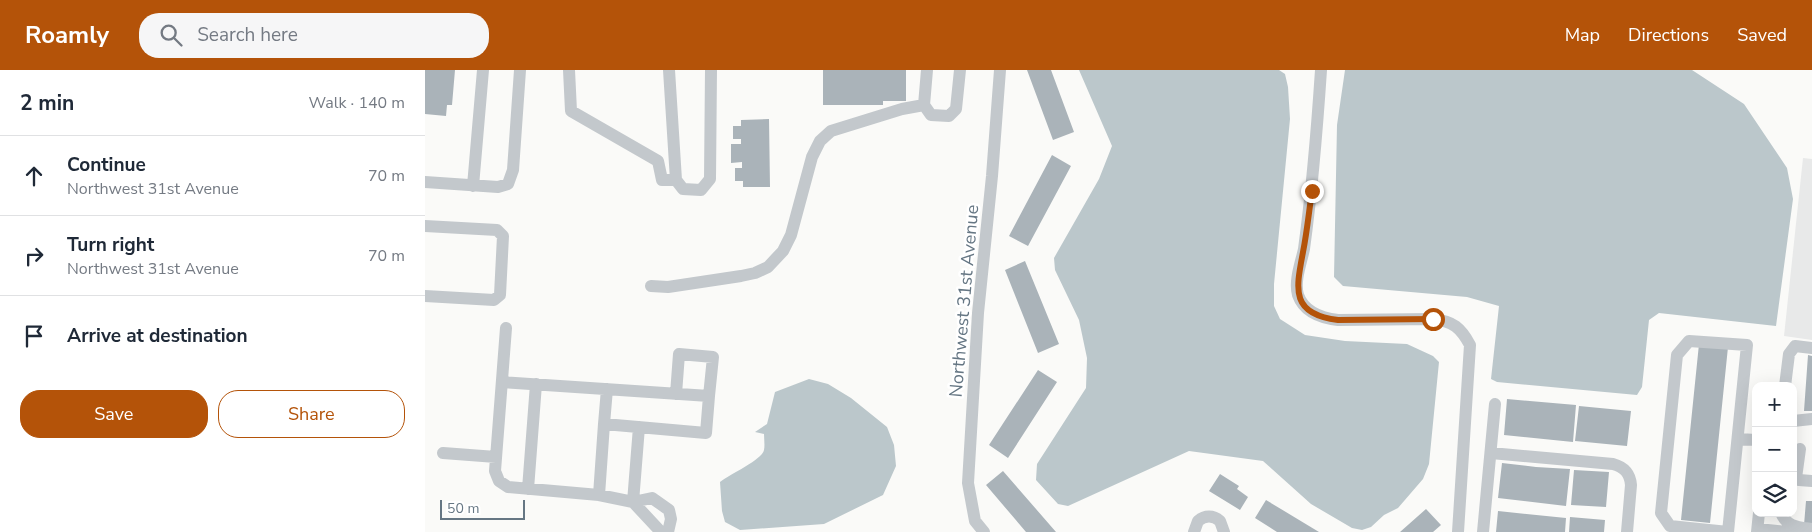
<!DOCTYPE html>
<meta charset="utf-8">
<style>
:root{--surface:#fff;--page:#f6f6f7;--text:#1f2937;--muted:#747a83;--line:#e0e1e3;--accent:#b45309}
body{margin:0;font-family:"Nunito Sans",sans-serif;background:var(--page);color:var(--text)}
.controls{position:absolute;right:15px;bottom:15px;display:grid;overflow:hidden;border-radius:10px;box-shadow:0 5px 20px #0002}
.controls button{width:45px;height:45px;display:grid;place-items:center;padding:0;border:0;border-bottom:1px solid var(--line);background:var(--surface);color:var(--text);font:25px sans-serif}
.scale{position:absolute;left:15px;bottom:12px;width:85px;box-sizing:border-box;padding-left:5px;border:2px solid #657683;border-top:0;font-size:14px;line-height:18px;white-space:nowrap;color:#657683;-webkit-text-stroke:4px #fff;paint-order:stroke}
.stop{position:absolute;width:15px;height:15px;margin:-11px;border:4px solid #b45309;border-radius:50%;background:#fff}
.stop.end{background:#b45309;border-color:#fff;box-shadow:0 1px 5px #0008}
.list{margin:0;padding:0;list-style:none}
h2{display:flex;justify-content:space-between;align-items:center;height:65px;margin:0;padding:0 20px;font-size:21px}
h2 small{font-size:16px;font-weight:400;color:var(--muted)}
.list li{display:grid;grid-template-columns:32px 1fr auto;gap:15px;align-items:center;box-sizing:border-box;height:80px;padding:0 20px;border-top:1px solid var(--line)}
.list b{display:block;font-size:19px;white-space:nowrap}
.list p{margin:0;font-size:16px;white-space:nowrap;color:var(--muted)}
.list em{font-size:16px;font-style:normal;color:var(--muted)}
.actions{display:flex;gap:10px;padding:15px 20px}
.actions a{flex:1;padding:11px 0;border:1px solid var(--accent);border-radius:20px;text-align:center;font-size:18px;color:var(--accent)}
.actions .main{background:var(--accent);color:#fff}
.icon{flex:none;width:28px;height:28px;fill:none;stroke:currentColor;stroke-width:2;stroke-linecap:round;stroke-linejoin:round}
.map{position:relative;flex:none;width:1387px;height:462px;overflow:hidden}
header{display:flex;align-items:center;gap:30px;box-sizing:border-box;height:70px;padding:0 25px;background:var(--accent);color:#fff}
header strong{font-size:24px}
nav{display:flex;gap:28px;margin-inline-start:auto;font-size:18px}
.search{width:350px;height:45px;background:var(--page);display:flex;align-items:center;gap:12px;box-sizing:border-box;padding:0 18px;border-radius:20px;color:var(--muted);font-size:19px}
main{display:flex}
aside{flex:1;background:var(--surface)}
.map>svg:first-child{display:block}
</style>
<header>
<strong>Roamly</strong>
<div class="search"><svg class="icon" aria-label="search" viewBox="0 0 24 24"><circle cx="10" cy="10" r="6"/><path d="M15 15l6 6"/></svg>Search here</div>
<nav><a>Map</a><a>Directions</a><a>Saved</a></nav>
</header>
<main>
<aside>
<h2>2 min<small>Walk · 140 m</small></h2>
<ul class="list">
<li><svg class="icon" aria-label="ahead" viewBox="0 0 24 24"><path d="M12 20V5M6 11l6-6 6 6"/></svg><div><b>Continue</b><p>Northwest 31st Avenue</p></div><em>70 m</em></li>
<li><svg class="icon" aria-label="right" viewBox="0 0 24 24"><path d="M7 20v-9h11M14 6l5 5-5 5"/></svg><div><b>Turn right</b><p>Northwest 31st Avenue</p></div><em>70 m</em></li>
<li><svg class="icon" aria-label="arrive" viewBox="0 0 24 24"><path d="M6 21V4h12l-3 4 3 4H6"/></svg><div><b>Arrive at destination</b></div></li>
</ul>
<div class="actions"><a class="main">Save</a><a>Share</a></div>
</aside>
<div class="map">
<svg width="1387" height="462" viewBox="0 0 1387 462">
<rect width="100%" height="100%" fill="#fafaf8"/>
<path fill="#e8e9e9" d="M1378,88L1387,89V270L1359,266Z"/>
<path fill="#bbc7cb" d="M654,0H854L860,4L863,17L865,49L849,214V236L855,249L880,265L920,271L982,274L1008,286L1014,292L1004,394L998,409L973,438L959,445L946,457L937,460L927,458L886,434L838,391L764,381L643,436L633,434L611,410L612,394L661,318L662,288L654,250L630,200L629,188L674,109L687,76Z
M920,0H1267L1319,34L1362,98L1368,129L1351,256L1234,243L1224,250L1217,317L1212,325L1072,312L1066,309L1074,236L1042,227L918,216L909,207L912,55Z
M384,309L403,314L426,328L462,357L469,375L471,396L458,425L399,454L315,460L300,452L297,441L295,412C305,404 337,390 339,380C340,375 339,369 339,364L330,362L342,354L350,322Z"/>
<path fill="#aab3b9" d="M0,0H30L27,35H22L21,46L0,44Z
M398,0H481V31H458V35H398Z
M602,0H626L649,62L628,70Z
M344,49L345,117H318V111H310V98H317V92L306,93V74H316V69H308V56H316V50Z
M627,85L646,96L603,176L584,166Z
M600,191L634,274L613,283L580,200Z
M1274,274L1303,277L1285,453L1256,450Z
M1383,285L1387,286V341H1379Z
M613,300L632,312L583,388L564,375Z
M1082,329L1151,335L1148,372L1079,365Z
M1154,336L1206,341L1202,376L1150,371Z
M1077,393L1111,397L1145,399L1141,436L1073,428Z
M1149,400L1184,402L1181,437L1146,435Z
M578,401L631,462H601L561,415Z
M795,404L814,416L812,419L823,427L815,440L784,421Z
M841,430L894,462H852L830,448Z
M1381,431H1387V456L1379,455Z
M1001,439L1016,455L1008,462H975Z
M1073,441L1141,448L1140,462H1071Z
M1145,447L1180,450L1179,462H1144Z"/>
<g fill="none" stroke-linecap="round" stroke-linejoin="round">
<path stroke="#c3c8cc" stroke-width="12" d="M144,0L146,41L233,91L237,110H251L244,0
M502,0L499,35L506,45L524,46L531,39L535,0
M896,0C892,60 887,120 879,179C876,193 869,211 873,225C879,242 896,248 913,250L1008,249C1028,251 1036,258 1045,275L1033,462
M251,110L258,119L276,120L285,109L286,0
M0,112L73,117L83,114L88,100L95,0
M48,116L58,0
M0,156L72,160L78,166L75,225L69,230L0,226
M226,216L243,217L316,206L330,203L343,197L358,181L366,165L387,87L395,71L406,61L477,39L499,35
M81,258L70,401L74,411L83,417L174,425L208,432L236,462
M1264,271L1322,275L1303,462L1245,456L1236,443L1252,285Z
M77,312L284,326L281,363L179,354L174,425
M1360,316L1364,284L1370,276L1387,278
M251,324L254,284L288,287L284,326
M1368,351L1387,349
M179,354L182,319
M214,357L208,432L227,428L244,440L246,449L243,462
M1313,369L1331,370
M1375,379L1371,408L1374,410L1387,411
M18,383L71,387
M1066,383L1188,394C1199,397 1205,403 1206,415L1202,462
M103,419L111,314
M1356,443C1362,457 1373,457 1387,459
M1333,459L1361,462
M559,462L550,451L543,413L553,243L567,106L575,0
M769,462L773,451C780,445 788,445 795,451L799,462
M1058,462L1070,334
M1332,462L1334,443"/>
</g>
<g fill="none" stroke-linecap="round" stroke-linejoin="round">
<path stroke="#b45309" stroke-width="6" d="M887,121C884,141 882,162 878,182C871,219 865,244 913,250L1008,249"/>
</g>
<g text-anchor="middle" stroke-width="5" stroke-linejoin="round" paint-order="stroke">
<g font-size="18" fill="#657683" stroke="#fff">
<text transform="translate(539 231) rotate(-85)" y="6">Northwest 31st Avenue</text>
</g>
</g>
</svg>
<div class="controls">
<button>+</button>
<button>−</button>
<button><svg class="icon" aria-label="layers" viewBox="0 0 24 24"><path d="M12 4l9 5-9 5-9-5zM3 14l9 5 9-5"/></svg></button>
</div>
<div class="scale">50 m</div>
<div class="stop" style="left:1008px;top:249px"></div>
<div class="stop end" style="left:887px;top:121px"></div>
</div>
</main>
